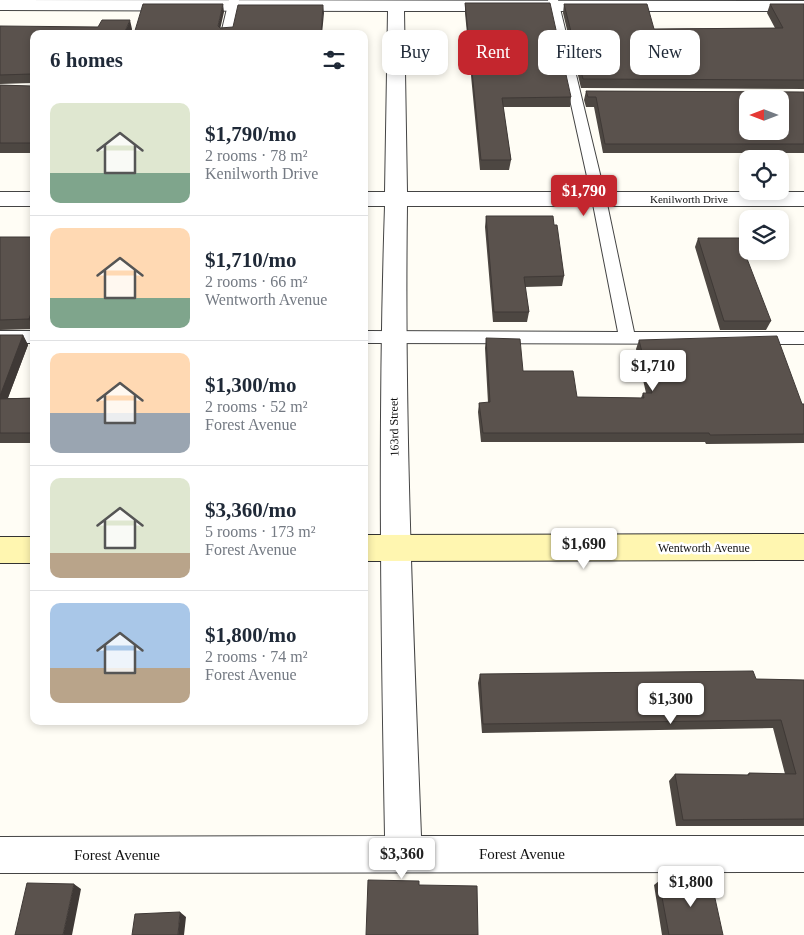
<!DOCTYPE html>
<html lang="en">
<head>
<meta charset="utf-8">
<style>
	:root { --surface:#fff; --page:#f6f6f7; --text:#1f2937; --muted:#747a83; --line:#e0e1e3; --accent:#c4262e }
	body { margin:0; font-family:"Times New Roman",serif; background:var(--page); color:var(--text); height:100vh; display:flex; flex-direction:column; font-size:19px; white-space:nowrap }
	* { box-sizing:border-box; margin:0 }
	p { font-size:16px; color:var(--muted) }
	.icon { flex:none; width:28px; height:28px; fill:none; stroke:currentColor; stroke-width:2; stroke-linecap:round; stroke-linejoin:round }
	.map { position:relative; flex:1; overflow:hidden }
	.drawer { position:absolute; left:30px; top:30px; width:338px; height:695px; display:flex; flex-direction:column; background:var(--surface); border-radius:10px; box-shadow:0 2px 8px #0003 }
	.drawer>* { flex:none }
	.guide { position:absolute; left:382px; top:30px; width:346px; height:45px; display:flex; gap:10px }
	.needle { width:32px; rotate:270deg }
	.tools { position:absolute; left:739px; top:90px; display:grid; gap:10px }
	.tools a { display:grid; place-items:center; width:50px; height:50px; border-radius:10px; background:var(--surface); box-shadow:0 2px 8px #0003; font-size:25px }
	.price { position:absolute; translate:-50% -42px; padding:0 11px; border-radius:5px; background:#fff; color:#222; font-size:16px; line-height:32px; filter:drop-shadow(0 1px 2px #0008) }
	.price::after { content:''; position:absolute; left:50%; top:30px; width:15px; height:11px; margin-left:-8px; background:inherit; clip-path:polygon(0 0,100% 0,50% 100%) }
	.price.active { background:var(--accent); color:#fff }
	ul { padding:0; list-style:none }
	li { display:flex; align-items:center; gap:15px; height:125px; padding:0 20px }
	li+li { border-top:1px solid var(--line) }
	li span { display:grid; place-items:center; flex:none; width:140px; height:100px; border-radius:10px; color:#555 }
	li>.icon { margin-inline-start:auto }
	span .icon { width:60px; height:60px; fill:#fffc; stroke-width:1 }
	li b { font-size:21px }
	h2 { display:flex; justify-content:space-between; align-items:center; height:60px; padding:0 20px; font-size:21px }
	.tag { padding:0 18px; border-radius:10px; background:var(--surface); box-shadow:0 2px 8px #0003; font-size:18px; line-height:45px }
	.tag.active { background:var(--accent); color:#fff }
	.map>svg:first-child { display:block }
</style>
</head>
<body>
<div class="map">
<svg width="804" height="935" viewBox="0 0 804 935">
	<rect width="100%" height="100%" fill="#fffdf5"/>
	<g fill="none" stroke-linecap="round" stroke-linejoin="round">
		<defs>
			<path id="lane" d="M229,0H239L233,34H221Z
				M548,0H558L606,199L634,332H804V344L364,343V331L618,332L592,199Z
				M0,331H34V343H0Z"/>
			<path id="street" d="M0,0L804,1V11H404L407,192H804V206H407C404,416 413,626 421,836H804V872L0,873V837L385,836C381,626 378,416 385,206H364V192H385L388,11L0,10Z
				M0,192H34V206H0Z"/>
			<path id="secondary" d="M804,534V560L364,561V535Z
				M0,537H34V563H0Z"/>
		</defs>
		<use href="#lane" stroke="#444" stroke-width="2"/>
		<use href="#street" stroke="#444" stroke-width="2"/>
		<use href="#secondary" stroke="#333" stroke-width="2"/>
		<use href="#lane" fill="#fff" fill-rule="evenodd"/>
		<use href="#street" fill="#fff" fill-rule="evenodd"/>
		<use href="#secondary" fill="#fff6b0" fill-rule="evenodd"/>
	</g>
	<path fill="#4d4742" d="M465,3L571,97L570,107H503L511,160L509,170H480L465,13Z
		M564,4L654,29L775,28L767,13L770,4H804V89L581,88L563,13Z
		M0,27L132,29L130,34H34V153H0V85L31,86L33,84L32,83L0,84Z
		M586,91L804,92V153H603L594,107H586L584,100Z
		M486,216L554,225L564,276L562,286L525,287L529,312L527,322H493L485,227Z
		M0,237H34V329L0,330Z
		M698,238L771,321L766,330H720L695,247Z
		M0,335H23L28,345L8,398H34V443H0Z
		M486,338L523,371L577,397L641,398L643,393H646L636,349L639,340L802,404H804V443L706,444L705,442H481L478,412L479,403H488L485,348Z
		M480,674L804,680V826H676L669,781L675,774L747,775L749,773L785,774L773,728L482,733L478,683Z
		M659,881L723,935H662L654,885Z"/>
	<path fill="#3f3936" d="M223,4L224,12L219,34L218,26Z
		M323,5L324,13L322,34H321Z
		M130,20L132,29L130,34H124Z
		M32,310L34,313V329L29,319Z
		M23,335L28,345L4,408L0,400V396Z
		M74,884L81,889L72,935H63Z
		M180,912L186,917L184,935H178Z"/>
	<path fill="#5a524d" stroke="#3f3936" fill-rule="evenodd" d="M465,3H550L571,97L502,98L511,160H481Z
		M143,4H223L218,26L220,28L233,27L238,5H323L321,34H134Z
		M564,4H647L654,29L783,28L770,4H804V80L583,79Z
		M102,20H130L124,34H34V143H0V85L31,86L33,84L31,74L0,75V26L98,27Z
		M586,91L804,92V144H605L596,97H588ZM748,99H780V131H748Z
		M486,216H553L554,225H557L564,276L524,277L529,312H494Z
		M0,237H34V310H32L29,319L0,320Z
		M698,238H739L771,321H724Z
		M0,335H23L0,396Z
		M777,336L802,404H804V434L710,435L709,433H483L479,403L490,402L486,338L520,339L523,371H573L577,397L644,398L643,393H652L639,340Z
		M34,398V433H0V399Z
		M753,671L756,679L804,680V819L683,820L675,774L749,775V773L796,774L781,720L483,724L480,674Z
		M368,880L419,881V885L477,886L478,935H366Z
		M711,880L723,935H669L659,881Z
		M27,883L74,884L63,935H15Z
		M180,912L178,935H132L135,914Z"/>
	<g text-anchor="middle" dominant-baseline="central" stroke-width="5" stroke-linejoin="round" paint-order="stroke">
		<g font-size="11" fill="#111" stroke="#fff">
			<text x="689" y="199">Kenilworth Drive</text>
		</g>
		<g font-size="12" fill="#111" stroke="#fff">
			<text transform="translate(394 427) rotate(-91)">163rd Street</text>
			<text x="704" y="548">Wentworth Avenue</text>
		</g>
		<g font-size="15" fill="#111" stroke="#fff">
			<text x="522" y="854">Forest Avenue</text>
			<text x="117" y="855">Forest Avenue</text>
		</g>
	</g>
</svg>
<div class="tools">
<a><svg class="needle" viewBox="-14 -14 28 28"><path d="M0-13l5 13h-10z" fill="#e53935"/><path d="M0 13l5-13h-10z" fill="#747a83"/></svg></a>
<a><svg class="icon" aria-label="locate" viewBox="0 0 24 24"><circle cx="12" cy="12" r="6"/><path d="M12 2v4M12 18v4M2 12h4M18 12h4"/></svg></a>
<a><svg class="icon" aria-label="layers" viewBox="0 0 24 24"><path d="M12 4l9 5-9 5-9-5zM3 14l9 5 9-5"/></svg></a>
</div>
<b class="price active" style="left:584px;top:217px">$1,790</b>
<b class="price" style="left:653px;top:392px">$1,710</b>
<b class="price" style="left:584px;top:570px">$1,690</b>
<b class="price" style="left:671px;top:725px">$1,300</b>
<b class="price" style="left:402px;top:880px">$3,360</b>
<b class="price" style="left:691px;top:908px">$1,800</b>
<div class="guide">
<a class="tag">Buy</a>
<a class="tag active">Rent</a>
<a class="tag">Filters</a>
<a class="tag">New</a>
</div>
<section class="drawer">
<h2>6 homes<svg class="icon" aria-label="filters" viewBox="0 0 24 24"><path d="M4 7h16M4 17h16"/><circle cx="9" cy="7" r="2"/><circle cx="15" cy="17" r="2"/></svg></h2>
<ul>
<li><span style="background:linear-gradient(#dfe7d0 70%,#7fa58c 0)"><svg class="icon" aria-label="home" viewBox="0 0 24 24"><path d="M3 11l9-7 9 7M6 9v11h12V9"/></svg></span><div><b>$1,790/mo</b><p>2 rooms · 78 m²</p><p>Kenilworth Drive</p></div></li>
<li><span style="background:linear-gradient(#ffd9b3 70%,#7fa58c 0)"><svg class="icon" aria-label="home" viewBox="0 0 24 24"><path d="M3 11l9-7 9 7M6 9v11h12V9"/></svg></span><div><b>$1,710/mo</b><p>2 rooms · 66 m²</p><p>Wentworth Avenue</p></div></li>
<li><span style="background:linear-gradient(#ffd9b3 60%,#9aa5b1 0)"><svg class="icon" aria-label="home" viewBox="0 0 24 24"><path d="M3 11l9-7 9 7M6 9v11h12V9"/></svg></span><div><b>$1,300/mo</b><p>2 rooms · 52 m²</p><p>Forest Avenue</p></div></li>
<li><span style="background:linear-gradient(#dfe7d0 75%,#b9a48a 0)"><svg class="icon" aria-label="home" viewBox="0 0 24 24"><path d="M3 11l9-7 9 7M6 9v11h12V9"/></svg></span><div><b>$3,360/mo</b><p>5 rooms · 173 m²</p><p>Forest Avenue</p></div></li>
<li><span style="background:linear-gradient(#a9c7e8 65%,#b9a48a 0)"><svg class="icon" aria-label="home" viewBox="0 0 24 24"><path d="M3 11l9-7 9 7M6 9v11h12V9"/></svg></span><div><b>$1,800/mo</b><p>2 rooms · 74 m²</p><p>Forest Avenue</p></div></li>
</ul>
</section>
</div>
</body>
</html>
